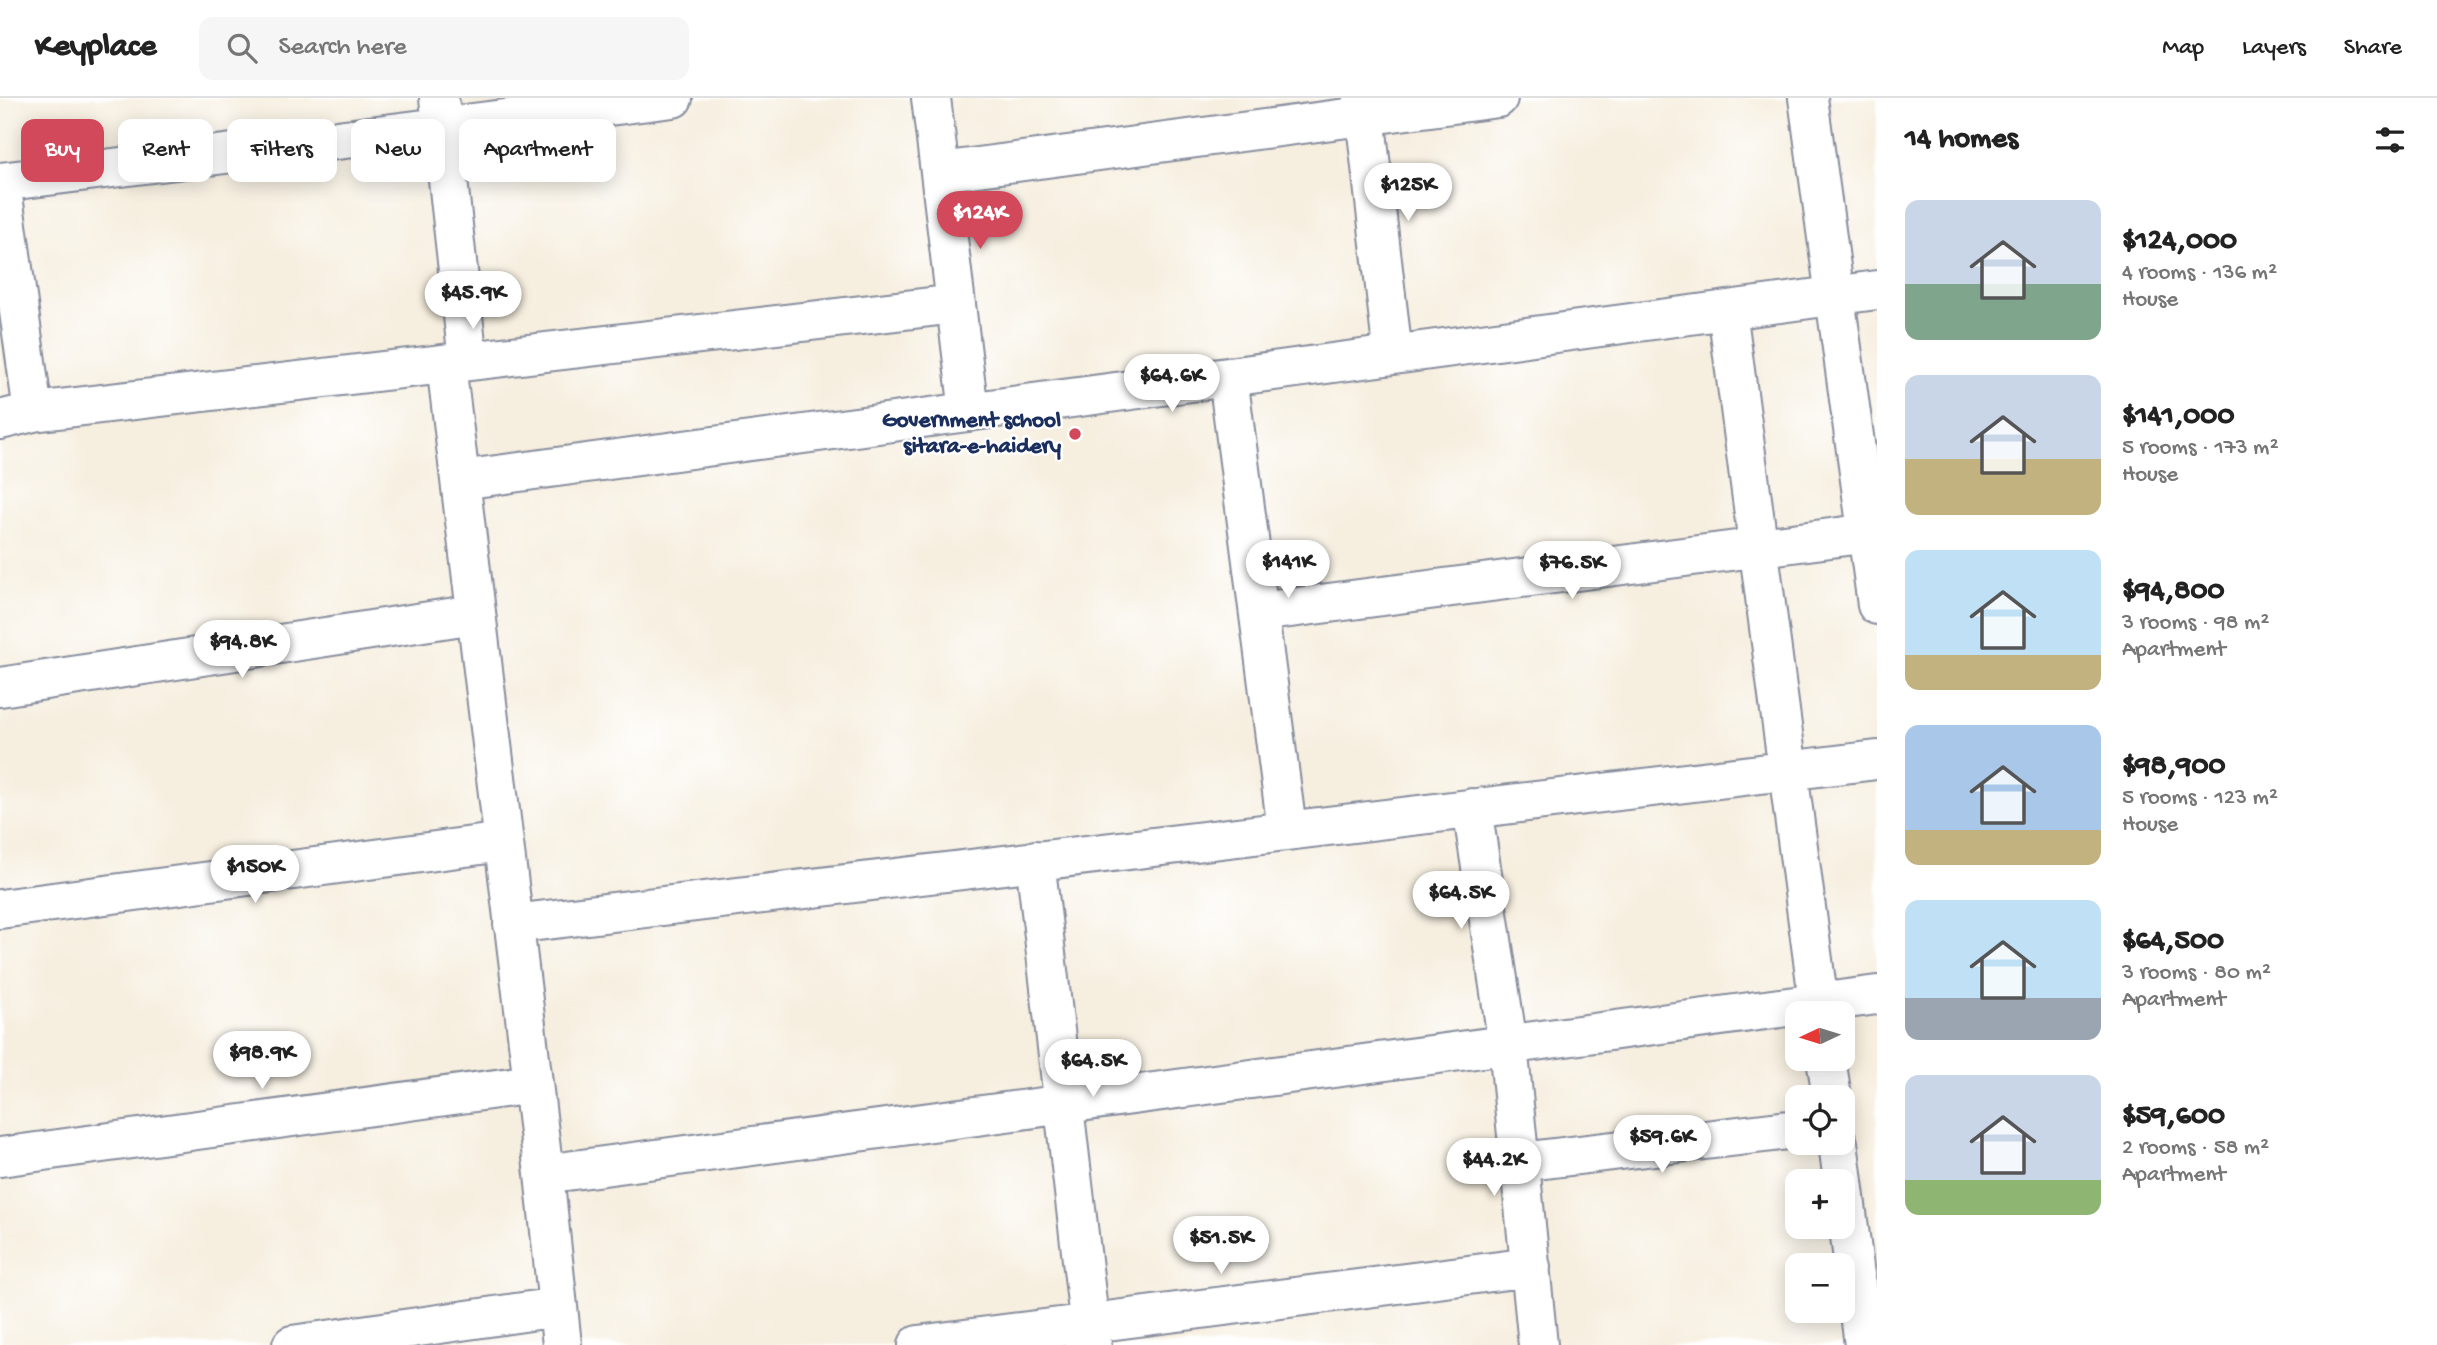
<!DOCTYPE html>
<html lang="en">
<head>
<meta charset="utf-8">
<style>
	:root { --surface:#fff; --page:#f6f6f6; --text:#222; --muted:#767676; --line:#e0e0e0; --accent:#d1495b }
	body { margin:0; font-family:"Gochi Hand",sans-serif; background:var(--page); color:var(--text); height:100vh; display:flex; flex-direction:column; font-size:26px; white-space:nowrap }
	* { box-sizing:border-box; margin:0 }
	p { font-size:23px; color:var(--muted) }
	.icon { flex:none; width:38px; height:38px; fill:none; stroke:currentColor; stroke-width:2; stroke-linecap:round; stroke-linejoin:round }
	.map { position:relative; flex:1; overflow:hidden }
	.drawer { display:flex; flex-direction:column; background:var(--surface); width:560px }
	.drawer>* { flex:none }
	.guide { position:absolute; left:21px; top:21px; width:665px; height:63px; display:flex; gap:14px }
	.needle { width:46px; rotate:266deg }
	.fabs { position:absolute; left:1785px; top:903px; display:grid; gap:14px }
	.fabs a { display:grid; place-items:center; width:70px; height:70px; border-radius:14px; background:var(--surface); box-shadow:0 4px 18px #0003; font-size:35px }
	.price { position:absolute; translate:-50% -60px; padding:0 16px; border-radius:24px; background:#fff; color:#222; font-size:23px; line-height:46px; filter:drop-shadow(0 2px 4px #0008) }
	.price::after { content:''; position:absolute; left:50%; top:42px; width:21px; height:16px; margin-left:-10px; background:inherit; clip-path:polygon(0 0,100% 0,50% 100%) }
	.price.current { background:var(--accent); color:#fff }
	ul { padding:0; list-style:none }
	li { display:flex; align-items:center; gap:21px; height:175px; padding:0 28px }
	li span { display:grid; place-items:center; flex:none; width:196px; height:140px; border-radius:14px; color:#555 }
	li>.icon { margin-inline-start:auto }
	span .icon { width:84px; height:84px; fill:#fffc; stroke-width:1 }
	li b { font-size:30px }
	h2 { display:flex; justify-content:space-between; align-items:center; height:84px; padding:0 28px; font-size:30px }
	.chip { padding:0 24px; border-radius:14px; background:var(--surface); box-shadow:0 4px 18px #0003; font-size:24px; line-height:63px }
	.chip.current { background:var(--accent); color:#fff }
	header { display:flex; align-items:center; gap:42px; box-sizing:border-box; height:98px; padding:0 35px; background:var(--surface); border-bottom:2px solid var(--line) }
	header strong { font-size:33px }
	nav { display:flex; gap:38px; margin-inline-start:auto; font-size:24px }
	.search { width:490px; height:63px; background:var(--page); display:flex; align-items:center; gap:18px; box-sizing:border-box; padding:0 24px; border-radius:14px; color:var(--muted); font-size:26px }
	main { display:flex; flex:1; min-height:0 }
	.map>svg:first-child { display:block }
</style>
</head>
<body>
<header>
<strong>Keyplace</strong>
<div class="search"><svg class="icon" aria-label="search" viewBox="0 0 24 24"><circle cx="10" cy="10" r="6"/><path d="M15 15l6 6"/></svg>Search here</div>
<nav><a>Map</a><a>Layers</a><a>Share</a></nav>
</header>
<main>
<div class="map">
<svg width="1877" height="1247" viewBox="0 0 1877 1247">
	<rect width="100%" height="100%" fill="#fff"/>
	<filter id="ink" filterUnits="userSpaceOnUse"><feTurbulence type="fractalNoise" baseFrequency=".0143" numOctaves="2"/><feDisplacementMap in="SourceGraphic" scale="14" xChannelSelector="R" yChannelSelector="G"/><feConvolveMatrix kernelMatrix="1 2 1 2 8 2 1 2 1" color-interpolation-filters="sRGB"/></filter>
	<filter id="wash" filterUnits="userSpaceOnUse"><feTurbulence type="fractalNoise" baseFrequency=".00686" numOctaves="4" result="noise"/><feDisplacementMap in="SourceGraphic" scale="28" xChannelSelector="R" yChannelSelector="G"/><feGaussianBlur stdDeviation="1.57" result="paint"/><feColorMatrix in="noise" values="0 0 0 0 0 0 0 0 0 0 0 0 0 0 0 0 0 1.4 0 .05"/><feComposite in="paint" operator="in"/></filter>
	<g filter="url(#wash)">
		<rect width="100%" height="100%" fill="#f6eede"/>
	</g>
	<g filter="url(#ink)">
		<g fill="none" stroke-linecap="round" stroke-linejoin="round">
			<defs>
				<path id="minor" d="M439,0L468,263
					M931,0L969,314
					M1363,0L1393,257
					M1808,0L1877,507
					M940,74L1498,0
					M0,84L673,0
					M1,84L33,314
					M1727,212L1820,915
					M446,266L544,1076L562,1247
					M1228,279L1287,732
					M0,322L33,314L956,206
					M460,382L1877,192
					M1259,514L1877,434
					M0,589L475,516
					M1472,710L1508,947L1538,1247
					M1035,762L1092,1247
					M0,811L503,744
					M513,826L1877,662
					M1826,961L1832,999
					M1838,1045L1864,1247
					M0,1059L533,986
					M1520,1064L1797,1031
					M544,1076L1877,897
					M292,1247L558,1209
					M918,1247L1531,1169"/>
			</defs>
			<use href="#minor" stroke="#888e9e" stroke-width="42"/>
			<use href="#minor" stroke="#fff" stroke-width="38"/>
		</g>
	</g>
	<circle fill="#d1495b" stroke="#fff" stroke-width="2.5" cx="1075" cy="336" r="7"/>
	<g text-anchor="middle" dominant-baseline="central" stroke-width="5" stroke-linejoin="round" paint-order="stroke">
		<g font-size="23" font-weight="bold" fill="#1b2f5e" stroke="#fff" text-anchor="end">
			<text x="1061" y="323">Government school<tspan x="1061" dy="26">sitara-e-haidery</tspan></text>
		</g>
	</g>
</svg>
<div class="fabs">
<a><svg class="needle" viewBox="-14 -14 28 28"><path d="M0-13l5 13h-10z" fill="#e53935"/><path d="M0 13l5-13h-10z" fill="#767676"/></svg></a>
<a><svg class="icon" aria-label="locate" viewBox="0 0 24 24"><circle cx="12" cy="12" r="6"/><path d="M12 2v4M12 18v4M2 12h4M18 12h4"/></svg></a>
<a>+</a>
<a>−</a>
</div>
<b class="price" style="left:1408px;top:125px">$125K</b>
<b class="price current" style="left:980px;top:153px">$124K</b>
<b class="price" style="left:473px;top:233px">$45.9K</b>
<b class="price" style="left:1172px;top:316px">$64.6K</b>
<b class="price" style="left:1288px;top:502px">$141K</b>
<b class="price" style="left:1572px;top:503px">$76.5K</b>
<b class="price" style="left:242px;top:582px">$94.8K</b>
<b class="price" style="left:255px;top:807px">$150K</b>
<b class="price" style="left:1461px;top:833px">$64.5K</b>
<b class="price" style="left:262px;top:993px">$98.9K</b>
<b class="price" style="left:1093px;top:1001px">$64.5K</b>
<b class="price" style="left:1662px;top:1077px">$59.6K</b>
<b class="price" style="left:1494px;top:1100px">$44.2K</b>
<b class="price" style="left:1221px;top:1178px">$51.5K</b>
<div class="guide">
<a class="chip current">Buy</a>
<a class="chip">Rent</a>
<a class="chip">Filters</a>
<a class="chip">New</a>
<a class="chip">Apartment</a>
</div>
</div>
<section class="drawer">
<h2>14 homes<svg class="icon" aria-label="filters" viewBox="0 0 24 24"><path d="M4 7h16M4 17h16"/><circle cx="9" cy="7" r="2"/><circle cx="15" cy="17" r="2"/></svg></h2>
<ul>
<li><span style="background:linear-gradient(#c9d6e8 60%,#7fa58c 0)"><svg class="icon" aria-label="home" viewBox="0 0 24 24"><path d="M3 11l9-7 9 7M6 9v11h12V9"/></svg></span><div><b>$124,000</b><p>4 rooms · 136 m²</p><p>House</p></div></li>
<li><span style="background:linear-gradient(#c9d6e8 60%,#c2b280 0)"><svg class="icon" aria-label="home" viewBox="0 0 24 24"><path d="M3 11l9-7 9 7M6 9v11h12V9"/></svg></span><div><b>$141,000</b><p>5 rooms · 173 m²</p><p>House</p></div></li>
<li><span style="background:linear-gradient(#bfe0f5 75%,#c2b280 0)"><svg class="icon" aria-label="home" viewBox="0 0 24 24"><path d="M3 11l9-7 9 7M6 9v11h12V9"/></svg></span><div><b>$94,800</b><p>3 rooms · 98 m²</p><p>Apartment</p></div></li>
<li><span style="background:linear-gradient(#a9c7e8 75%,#c2b280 0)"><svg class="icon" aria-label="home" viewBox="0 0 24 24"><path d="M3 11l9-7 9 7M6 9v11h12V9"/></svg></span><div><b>$98,900</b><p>5 rooms · 123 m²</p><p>House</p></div></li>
<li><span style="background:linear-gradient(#bfe0f5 70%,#9aa5b1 0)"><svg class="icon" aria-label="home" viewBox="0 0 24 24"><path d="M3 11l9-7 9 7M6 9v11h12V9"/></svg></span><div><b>$64,500</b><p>3 rooms · 80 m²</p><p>Apartment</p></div></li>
<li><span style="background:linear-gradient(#c9d6e8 75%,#8fb573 0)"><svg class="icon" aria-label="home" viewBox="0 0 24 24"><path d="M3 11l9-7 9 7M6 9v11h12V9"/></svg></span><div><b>$59,600</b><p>2 rooms · 58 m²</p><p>Apartment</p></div></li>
</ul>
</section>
</main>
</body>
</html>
